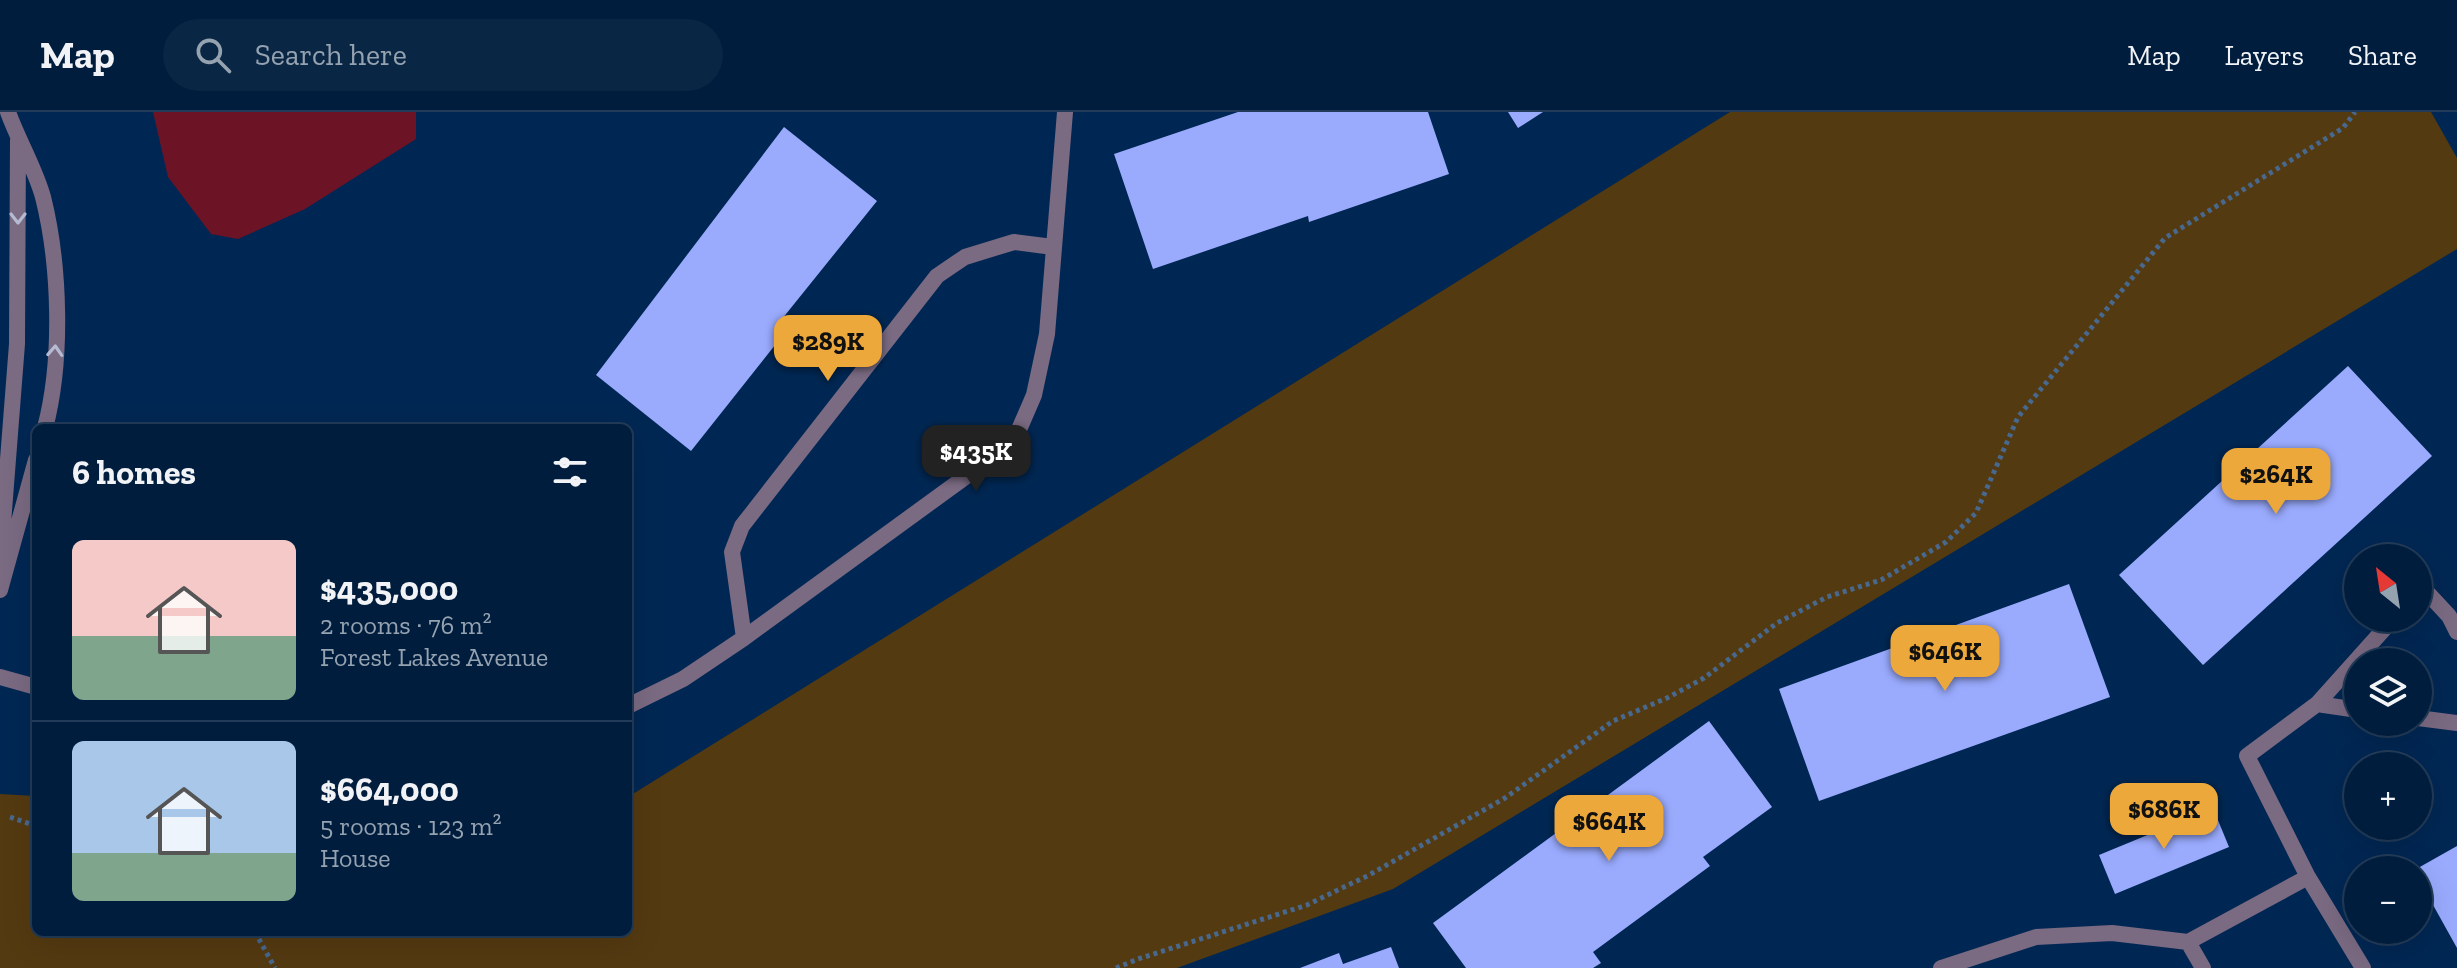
<!DOCTYPE html>
<html lang="en">
<head>
<meta charset="utf-8">
<style>
	:root { --surface:#001d3e; --page:#0a2645; --text:#f1f3f6; --muted:#95a2b0; --line:#223b58; --accent:#eda83b }
	body { margin:0; font-family:"Zilla Slab",serif; background:var(--page); color:var(--text); height:100vh; display:flex; flex-direction:column; font-size:30px; white-space:nowrap }
	* { box-sizing:border-box; margin:0 }
	p { font-size:26px; color:var(--muted) }
	.icon { flex:none; width:44px; height:44px; fill:none; stroke:currentColor; stroke-width:2; stroke-linecap:round; stroke-linejoin:round }
	.map { position:relative; flex:1; overflow:hidden }
	.details { position:absolute; left:32px; top:312px; width:600px; height:512px; display:flex; flex-direction:column; background:var(--surface); border-radius:12px; box-shadow:0 8px 32px #0002,0 0 0 2px var(--line) }
	.details>* { flex:none }
	.needle { width:52px; rotate:330deg }
	.buttons { position:absolute; left:2344px; top:432px; display:grid; gap:16px }
	.buttons a { display:grid; place-items:center; width:88px; height:88px; border-radius:50%; background:var(--surface); box-shadow:0 8px 32px #0002,0 0 0 2px var(--line); font-size:40px }
	.price { position:absolute; translate:-50% -68px; padding:0 18px; border-radius:16px; background:var(--accent); color:#111; font-size:26px; line-height:52px; filter:drop-shadow(0 2px 4px #0008) }
	.price::after { content:''; position:absolute; left:50%; top:48px; width:24px; height:18px; margin-left:-12px; background:inherit; clip-path:polygon(0 0,100% 0,50% 100%) }
	.price.selected { background:#222; color:#fff }
	ul { padding:0; list-style:none }
	li { display:flex; align-items:center; gap:24px; height:200px; padding:0 40px }
	li+li { border-top:2px solid var(--line) }
	li span { display:grid; place-items:center; flex:none; width:224px; height:160px; border-radius:12px; color:#555 }
	li>.icon { margin-inline-start:auto }
	span .icon { width:96px; height:96px; fill:#fffc; stroke-width:1 }
	li b { font-size:34px }
	h2 { display:flex; justify-content:space-between; align-items:center; height:96px; padding:0 40px; font-size:34px }
	header { display:flex; align-items:center; gap:48px; box-sizing:border-box; height:112px; padding:0 40px; background:var(--surface); border-bottom:2px solid var(--line) }
	header strong { font-size:38px }
	nav { display:flex; gap:44px; margin-inline-start:auto; font-size:28px }
	.search { width:560px; height:72px; background:var(--page); display:flex; align-items:center; gap:20px; box-sizing:border-box; padding:0 28px; border-radius:44px; color:var(--muted); font-size:30px }
	.map>svg:first-child { display:block }
</style>
</head>
<body>
<header>
<strong>Map</strong>
<div class="search"><svg class="icon" aria-label="search" viewBox="0 0 24 24"><circle cx="10" cy="10" r="6"/><path d="M15 15l6 6"/></svg>Search here</div>
<nav><a>Map</a><a>Layers</a><a>Share</a></nav>
</header>
<div class="map">
<svg width="2457" height="856" viewBox="0 0 2457 856">
	<rect width="100%" height="100%" fill="#002753"/>
	<path fill="#543a11" d="M1730,0H2431L2457,46V137L1393,777L1177,856H0V682L36,684V820H628V685Z"/>
	<path fill="#6c1326" d="M153,0H416V27L305,97L238,127L211,122L168,65Z"/>
	<path fill="#9aabfe" d="M1238,0H1428L1449,62L1309,110L1308,104L1153,157L1114,42Z
		M1508,0H1543L1518,16Z
		M784,15L877,89L782,207L791,213L691,339L596,263Z
		M2348,254L2432,344L2203,553L2119,463Z
		M2069,472L2110,585L1819,689L1779,577Z
		M1709,609L1772,695L1703,745L1710,754L1593,840L1601,851L1593,856H1466L1433,811Z
		M2213,696L2229,735L2115,782L2099,743Z
		M2457,734V836L2418,766V756Z
		M1391,835L1399,856H1300L1339,841L1343,852Z"/>
	<g fill="none" stroke-linecap="round" stroke-linejoin="round">
		<path stroke="#48688d" stroke-width="5" stroke-dasharray="4 4" stroke-linecap="butt" d="M10,705L36,714
			M255,820L275,856
			M1116,856L1138,847L1307,793L1369,763L1505,686L1613,609L1667,586L1704,566L1777,511L1827,485L1881,468L1946,430L1976,401L2018,305L2165,126L2343,16L2355,0"/>
		<path stroke="#7a6a82" stroke-width="16" d="M8,0C18,28 35,56 43,85C60,153 63,248 45,316
			M0,450L17,232L18,28
			M0,478L36,348
			M2418,479L2422,475L2449,504L2457,520
			M744,526L732,440L742,414L937,164L965,145L1014,130L1053,135
			M0,565L36,575
			M2317,592L2358,598
			M628,594L683,567L744,526L990,347L1018,320L1034,283L1047,222L1065,0
			M2418,606L2457,611
			M2188,830L2308,765
			M1941,856L2036,825L2112,821L2188,830L2203,856
			M2363,856L2308,765L2247,644L2317,592L2394,506"/>
	</g>
	<defs><path id="oneway-chevron" d="M-2-3.5L2.5 0L-2 3.5" fill="none" stroke-width="1.6" stroke-linecap="round" stroke-linejoin="round" transform="scale(2)"/></defs>
	<g stroke="#b5bbd3">
		<use href="#oneway-chevron" transform="translate(18 106) rotate(90)"/>
		<use href="#oneway-chevron" transform="translate(55 239) rotate(-87)"/>
	</g>
</svg>
<div class="buttons">
<a><svg class="needle" viewBox="-14 -14 28 28"><path d="M0-13l5 13h-10z" fill="#e53935"/><path d="M0 13l5-13h-10z" fill="#95a2b0"/></svg></a>
<a><svg class="icon" aria-label="layers" viewBox="0 0 24 24"><path d="M12 4l9 5-9 5-9-5zM3 14l9 5 9-5"/></svg></a>
<a>+</a>
<a>−</a>
</div>
<b class="price" style="left:828px;top:271px">$289K</b>
<b class="price selected" style="left:976px;top:381px">$435K</b>
<b class="price" style="left:2276px;top:404px">$264K</b>
<b class="price" style="left:1945px;top:581px">$646K</b>
<b class="price" style="left:2164px;top:739px">$686K</b>
<b class="price" style="left:1609px;top:751px">$664K</b>
<section class="details">
<h2>6 homes<svg class="icon" aria-label="filters" viewBox="0 0 24 24"><path d="M4 7h16M4 17h16"/><circle cx="9" cy="7" r="2"/><circle cx="15" cy="17" r="2"/></svg></h2>
<ul>
<li><span style="background:linear-gradient(#f6c9c9 60%,#7fa58c 0)"><svg class="icon" aria-label="home" viewBox="0 0 24 24"><path d="M3 11l9-7 9 7M6 9v11h12V9"/></svg></span><div><b>$435,000</b><p>2 rooms · 76 m²</p><p>Forest Lakes Avenue</p></div></li>
<li><span style="background:linear-gradient(#a9c7e8 70%,#7fa58c 0)"><svg class="icon" aria-label="home" viewBox="0 0 24 24"><path d="M3 11l9-7 9 7M6 9v11h12V9"/></svg></span><div><b>$664,000</b><p>5 rooms · 123 m²</p><p>House</p></div></li>
</ul>
</section>
</div>
</body>
</html>
